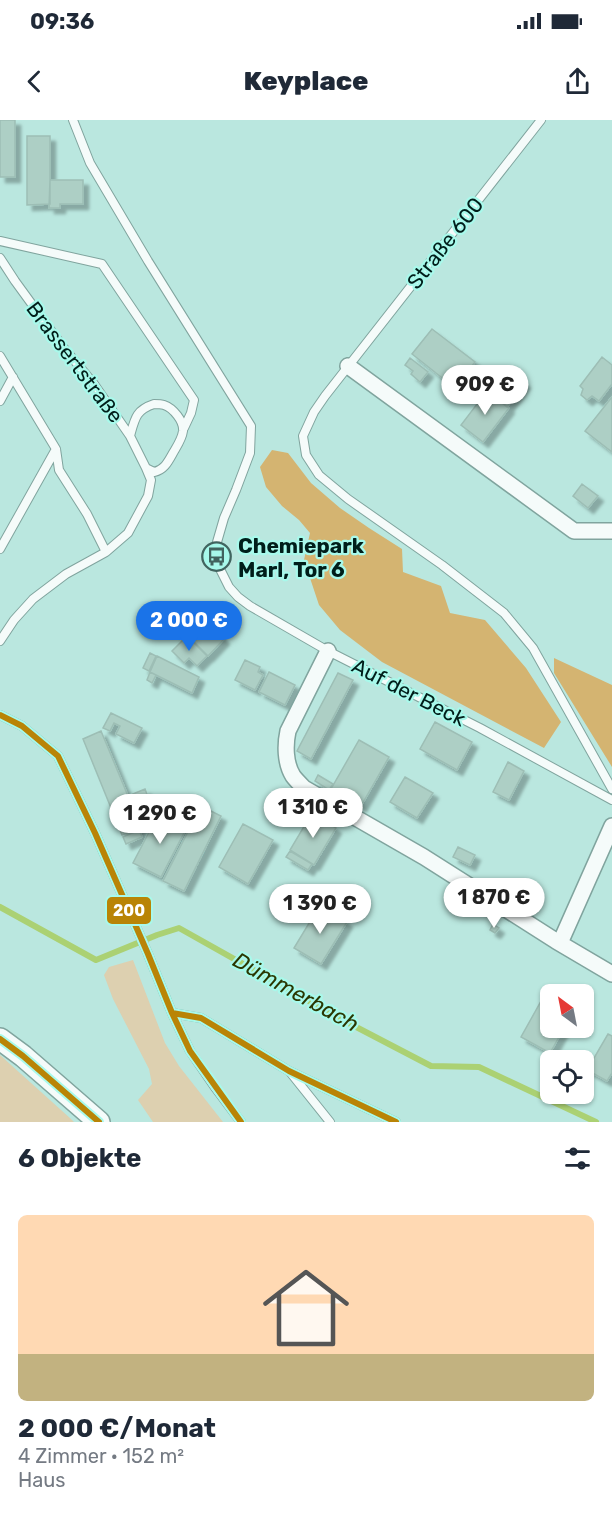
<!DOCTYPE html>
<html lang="de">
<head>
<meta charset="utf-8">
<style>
	:root { --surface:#fff; --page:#f2f2f3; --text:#1f2937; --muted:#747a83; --accent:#1a73e8 }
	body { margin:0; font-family:Rubik,sans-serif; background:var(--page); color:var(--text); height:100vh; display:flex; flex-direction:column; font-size:22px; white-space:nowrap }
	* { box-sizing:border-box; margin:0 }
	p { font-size:20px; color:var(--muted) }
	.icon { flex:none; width:33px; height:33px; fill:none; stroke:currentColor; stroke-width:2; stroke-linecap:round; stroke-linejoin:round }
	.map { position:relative; height:1002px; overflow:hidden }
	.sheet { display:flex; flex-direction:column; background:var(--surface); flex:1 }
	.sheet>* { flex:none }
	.needle { width:39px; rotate:328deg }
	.tools { position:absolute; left:540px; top:864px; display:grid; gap:12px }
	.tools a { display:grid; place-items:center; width:54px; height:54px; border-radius:9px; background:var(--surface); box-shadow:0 2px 4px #0004; font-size:30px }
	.price { position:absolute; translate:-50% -51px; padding:0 14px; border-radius:21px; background:#fff; color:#222; font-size:20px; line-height:39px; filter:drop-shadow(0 2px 3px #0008) }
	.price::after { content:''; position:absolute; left:50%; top:36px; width:18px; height:14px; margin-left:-9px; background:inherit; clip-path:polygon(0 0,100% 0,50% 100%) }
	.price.on { background:var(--accent); color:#fff }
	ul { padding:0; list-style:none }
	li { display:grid; align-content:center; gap:12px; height:318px; padding:0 18px }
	li span { display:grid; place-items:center; height:186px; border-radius:9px; color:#555 }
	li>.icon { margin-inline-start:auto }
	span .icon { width:108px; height:108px; fill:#fffc; stroke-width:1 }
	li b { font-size:26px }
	h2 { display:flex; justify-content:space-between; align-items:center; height:72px; padding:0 18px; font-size:26px }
	.status { display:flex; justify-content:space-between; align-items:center; height:42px; padding:0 30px; background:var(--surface); direction:ltr }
	.status svg { height:16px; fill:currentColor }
	header { display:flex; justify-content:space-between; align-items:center; height:78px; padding:0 18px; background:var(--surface); font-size:27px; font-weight:800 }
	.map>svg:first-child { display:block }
</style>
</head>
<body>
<div class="status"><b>09:36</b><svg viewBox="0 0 49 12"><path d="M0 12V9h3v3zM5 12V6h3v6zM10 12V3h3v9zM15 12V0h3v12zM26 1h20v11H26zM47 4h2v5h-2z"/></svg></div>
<header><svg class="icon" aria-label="back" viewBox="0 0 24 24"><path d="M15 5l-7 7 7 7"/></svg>Keyplace<svg class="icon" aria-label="share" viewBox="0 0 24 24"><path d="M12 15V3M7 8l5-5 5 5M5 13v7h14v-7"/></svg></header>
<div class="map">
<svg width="612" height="1002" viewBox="0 0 612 1002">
	<defs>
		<filter id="shadow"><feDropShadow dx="5.5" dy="5.5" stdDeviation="1.5" flood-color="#0004"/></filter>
	</defs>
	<rect width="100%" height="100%" fill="#bae7df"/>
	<path fill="#ddd0b0" d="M133,840L165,923L179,946L223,1002H153L138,980L152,964L149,949L113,879L104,855L109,847Z
		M0,935L71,999L74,1002H0Z"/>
	<path fill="#d4b471" d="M272,330L288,333L311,363L340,388L369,408L402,429L403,452L441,466L450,493L485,500L526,548L561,602L544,628L382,542L340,510L319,485L304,440L310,413L299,400L282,386L266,367L260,347Z
		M554,538L612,565V647L554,553Z"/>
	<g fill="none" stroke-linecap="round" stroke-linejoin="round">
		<path stroke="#abd173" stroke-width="6" d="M0,787L96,840L157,815L179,808L339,898L431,946L479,947L596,1002"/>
	</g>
	<path fill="#adcfc5" stroke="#9dbeb5" stroke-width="1.5" filter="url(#shadow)" d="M0,0H15V57H0Z
		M27,16H50V84L27,85Z
		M50,60H83V84H60V88H49Z
		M432,209L475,242L455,268L412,234Z
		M602,237L612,245V264L599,281L592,276L587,280L581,275L583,269L580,266Z
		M410,238L428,252L420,262L411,254L413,251L405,245Z
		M505,247L525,263L507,287L487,271Z
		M487,271L509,288L483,322L461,305Z
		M612,277V332L585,311Z
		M582,364L598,376L588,388L573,376Z
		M204,499L224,519L208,536L188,516Z
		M187,516L207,536L197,546L189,538L184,543L172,531Z
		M150,533L156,536L149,551L143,548Z
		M157,536L199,557L192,573L150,552Z
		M245,540L260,547L258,552L263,555L255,570L235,560Z
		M150,552L156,555L152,563L147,560Z
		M269,552L295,565L285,585L259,572Z
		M338,553L353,560L311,639L297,631Z
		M111,593L142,608L134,623L116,614L120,606L114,603L110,611L103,608Z
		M435,602L472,622L457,650L420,629Z
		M101,611L128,676L145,669L151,685L136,691L142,707L122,715L83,619Z
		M359,620L389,637L361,686L331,669Z
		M508,642L524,651L509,680L493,672Z
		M318,655L333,664L329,670L315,661Z
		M405,657L433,673L417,698L390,682Z
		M201,686L221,696L184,771L163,761Z
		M159,693L187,707L161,757L133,743Z
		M312,693L336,708L314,745L290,730Z
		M243,704L273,720L248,764L219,747Z
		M139,710L142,717L126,724L123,717Z
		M458,727L475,735L470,745L453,737Z
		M290,731L312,744L308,750L286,737Z
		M320,785L347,802L321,844L294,828Z
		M493,804L499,808L495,813L490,810Z
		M545,874L550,878V908H564L550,933L521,917Z
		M608,914L612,916V953L607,961L587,950Z"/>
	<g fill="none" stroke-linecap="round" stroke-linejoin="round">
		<defs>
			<path id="service" d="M73,0L90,43L148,141L251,306L250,333L236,370L224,398L215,429L220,449L229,467L238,477L250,486L328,531L480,608L612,680
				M541,0L325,276L314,292L303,316L306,335L319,355L348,379L442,445L504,493L533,528L612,669
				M0,121L102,144L194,280L191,293L184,308
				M0,138L15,161L63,227L94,264L130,316
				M0,236L56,329
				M0,281L13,257
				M154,284C158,284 161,284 164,285C173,288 184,301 183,311C182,319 177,326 173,333C168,342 164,350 154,352L146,348L130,316C135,298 136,290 154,284Z
				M0,429L56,329L59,350L87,394L106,432
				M0,521L14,500L33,479L66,454L106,432L128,413L148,376L151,360L146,348
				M0,595L22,606L58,636L95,713L148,834L172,893L190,931L214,966L241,1002
				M172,893L201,898L289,951L396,1002
				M290,952L330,1002"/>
			<path id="minor" d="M348,246L574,411H612
				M328,531L288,611C285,625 285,643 293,656C296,660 300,664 304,668L424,737L556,821L612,854
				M560,823L612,706"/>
			<path id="secondary" d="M0,919L23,936L99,1002"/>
		</defs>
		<use href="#service" stroke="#80a49e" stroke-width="10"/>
		<use href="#minor" stroke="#80a49e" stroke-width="18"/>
		<use href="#secondary" stroke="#80a49e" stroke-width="24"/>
		<use href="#service" stroke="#f5fbfa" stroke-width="8"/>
		<use href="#minor" stroke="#f5fbfa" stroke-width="15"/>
		<use href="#secondary" stroke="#f5fbfa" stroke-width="21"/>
		<defs>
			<path id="bus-1" d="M0,595L22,606L58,636L95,713L148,834L172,893L190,931L241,1002
				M172,893L201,898L289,951L396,1002
				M0,919L23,936L99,1002"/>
		</defs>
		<use href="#bus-1" stroke="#a8f9eb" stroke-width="10"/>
		<use href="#bus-1" stroke="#b98406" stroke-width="6"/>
	</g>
	<defs>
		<symbol id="bus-ring" viewBox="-11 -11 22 22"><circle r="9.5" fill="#a8f9eb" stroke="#41645f" stroke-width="1.5"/><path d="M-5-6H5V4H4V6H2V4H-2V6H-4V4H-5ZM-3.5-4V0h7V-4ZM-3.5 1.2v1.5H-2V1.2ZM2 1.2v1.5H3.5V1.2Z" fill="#41645f"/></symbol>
	</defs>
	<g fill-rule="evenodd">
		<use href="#bus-ring" x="200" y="420" width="33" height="33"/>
	</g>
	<g text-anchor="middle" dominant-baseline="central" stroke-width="4.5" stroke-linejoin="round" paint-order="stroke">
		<g font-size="21" fill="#001e1a" stroke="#a8f9eb">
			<text transform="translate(445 123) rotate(-52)">Straße 600</text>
			<text transform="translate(75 242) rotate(53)">Brassertstraße</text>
			<text transform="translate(409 572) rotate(27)">Auf der Beck</text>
		</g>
		<g font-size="21" font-weight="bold" fill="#001e1a" stroke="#a8f9eb" text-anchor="start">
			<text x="238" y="425">Chemiepark<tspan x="238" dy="24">Marl, Tor 6</tspan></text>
		</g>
		<g font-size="22" font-style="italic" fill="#2a3701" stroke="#a8f9eb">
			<text transform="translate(296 872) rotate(29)">Dümmerbach</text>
		</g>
	</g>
	<rect stroke="#a8f9eb" stroke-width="2" x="106" y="776" width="46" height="29" rx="6" fill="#b98406"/>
	<g font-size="16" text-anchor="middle" font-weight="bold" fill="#fff">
		<text x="129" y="796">200</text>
	</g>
</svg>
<div class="tools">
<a><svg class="needle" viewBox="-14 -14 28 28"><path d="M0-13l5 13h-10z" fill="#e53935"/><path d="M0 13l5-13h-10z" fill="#747a83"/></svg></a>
<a><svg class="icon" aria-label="locate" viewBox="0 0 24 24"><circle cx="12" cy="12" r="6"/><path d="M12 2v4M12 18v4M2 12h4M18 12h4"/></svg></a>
</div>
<b class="price" style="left:485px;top:296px">909 €</b>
<b class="price on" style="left:189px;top:532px">2 000 €</b>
<b class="price" style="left:313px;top:719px">1 310 €</b>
<b class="price" style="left:160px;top:725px">1 290 €</b>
<b class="price" style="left:494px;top:809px">1 870 €</b>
<b class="price" style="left:320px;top:815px">1 390 €</b>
</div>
<section class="sheet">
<h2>6 Objekte<svg class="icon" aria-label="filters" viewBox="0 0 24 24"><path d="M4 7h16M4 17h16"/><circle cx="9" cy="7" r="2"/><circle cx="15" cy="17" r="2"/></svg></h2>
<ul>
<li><span style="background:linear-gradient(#ffd9b3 75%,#c2b280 0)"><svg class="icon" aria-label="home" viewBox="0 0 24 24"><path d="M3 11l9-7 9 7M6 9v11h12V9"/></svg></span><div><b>2 000 €/Monat</b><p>4 Zimmer · 152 m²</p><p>Haus</p></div></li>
</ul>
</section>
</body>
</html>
